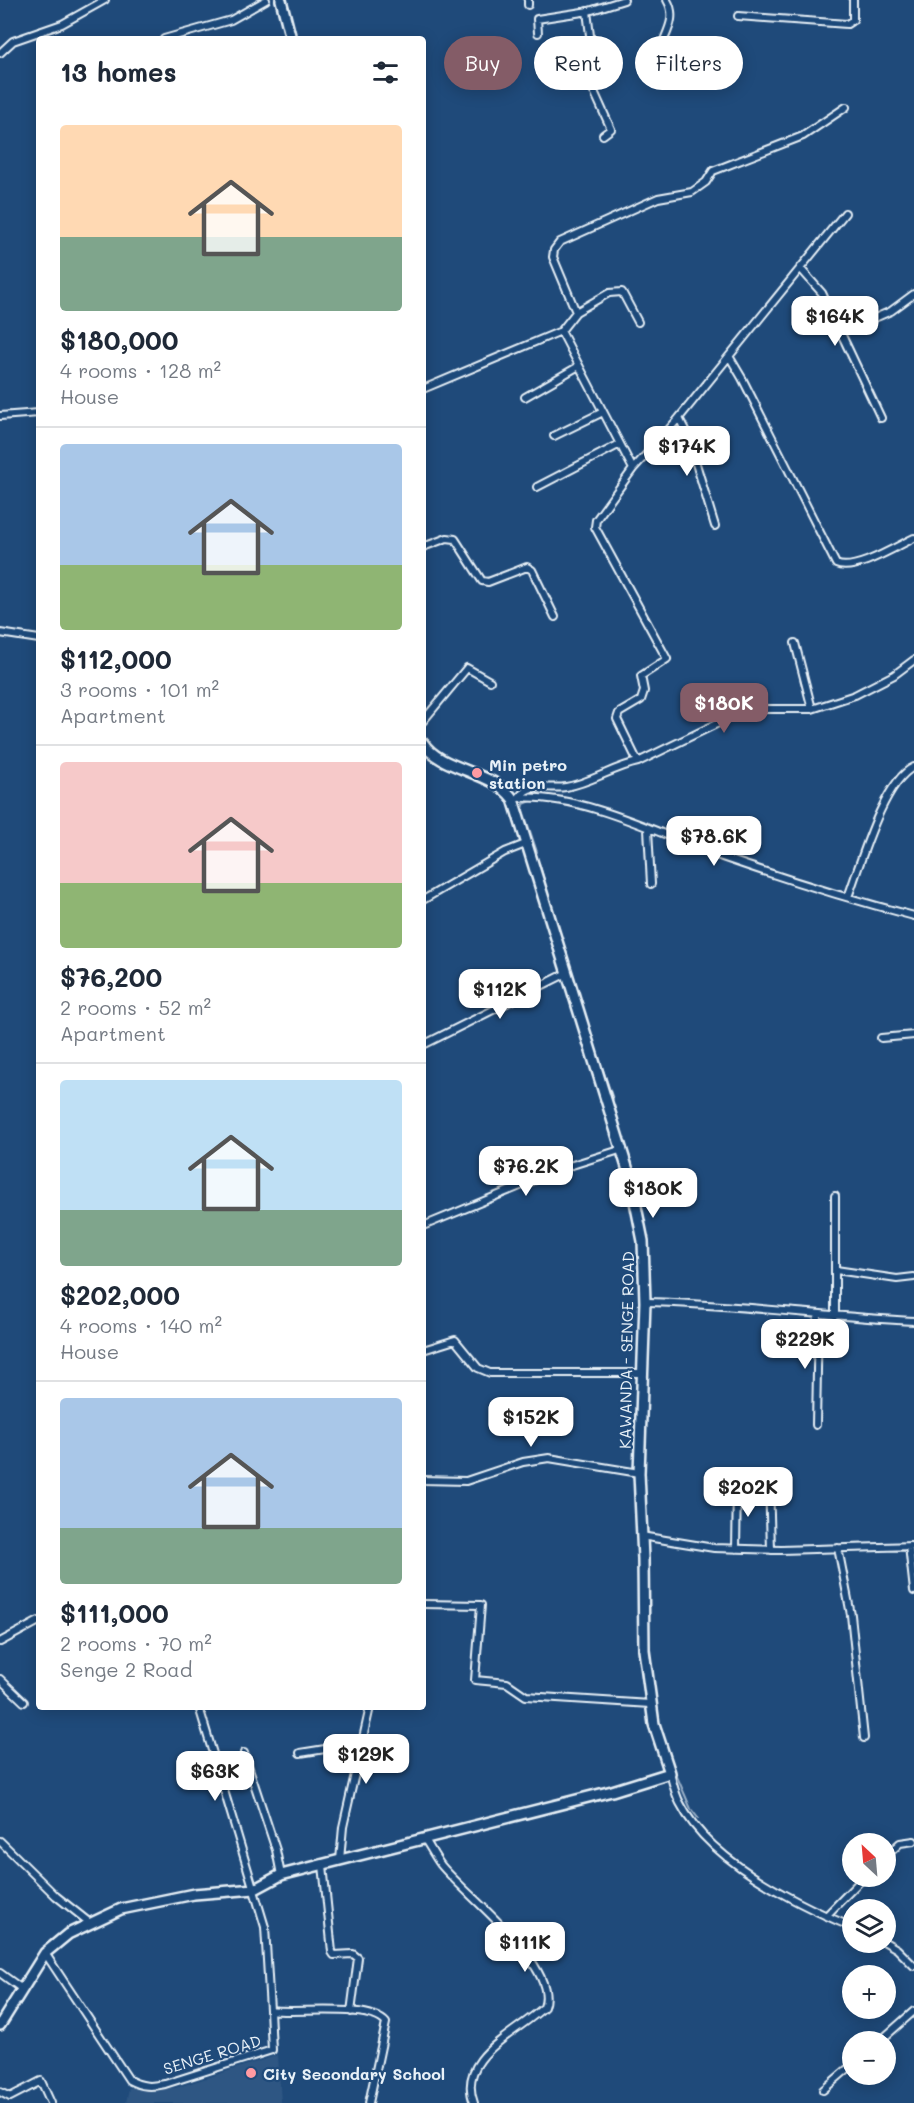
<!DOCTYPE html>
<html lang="en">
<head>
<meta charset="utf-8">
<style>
	:root { --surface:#fff; --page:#f2f2f3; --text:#1f2937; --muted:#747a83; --line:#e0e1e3; --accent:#845c67 }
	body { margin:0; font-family:Mali,sans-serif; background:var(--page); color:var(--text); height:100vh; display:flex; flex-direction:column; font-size:22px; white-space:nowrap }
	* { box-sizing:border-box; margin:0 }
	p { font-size:20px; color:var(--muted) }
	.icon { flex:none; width:33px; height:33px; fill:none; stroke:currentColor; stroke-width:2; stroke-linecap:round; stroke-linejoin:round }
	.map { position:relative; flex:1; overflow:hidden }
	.drawer { position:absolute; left:36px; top:36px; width:390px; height:1674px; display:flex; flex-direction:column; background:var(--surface); border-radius:6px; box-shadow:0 3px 15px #0003 }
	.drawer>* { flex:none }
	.top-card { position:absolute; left:444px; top:36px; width:380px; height:54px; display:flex; gap:12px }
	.needle { width:39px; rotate:334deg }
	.controls { position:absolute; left:842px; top:1833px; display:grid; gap:12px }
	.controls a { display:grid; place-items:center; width:54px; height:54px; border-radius:50%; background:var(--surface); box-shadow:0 3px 15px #0003; font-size:30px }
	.price { position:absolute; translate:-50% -51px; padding:0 14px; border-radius:12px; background:#fff; color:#222; font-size:20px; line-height:39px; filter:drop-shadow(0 2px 3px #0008) }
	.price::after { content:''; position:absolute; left:50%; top:36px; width:18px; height:14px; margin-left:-9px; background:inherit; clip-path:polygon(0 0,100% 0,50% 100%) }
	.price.current { background:var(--accent); color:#fff }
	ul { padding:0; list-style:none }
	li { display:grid; align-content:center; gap:12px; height:318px; padding:0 24px }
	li+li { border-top:2px solid var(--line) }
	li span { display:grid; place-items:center; height:186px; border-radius:6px; color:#555 }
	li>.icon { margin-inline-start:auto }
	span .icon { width:108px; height:108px; fill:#fffc; stroke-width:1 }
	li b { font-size:26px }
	h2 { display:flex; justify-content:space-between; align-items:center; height:72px; padding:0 24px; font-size:26px }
	.chip { padding:0 21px; border-radius:27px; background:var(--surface); box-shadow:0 3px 15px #0003; font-size:21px; line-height:54px }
	.chip.current { background:var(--accent); color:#fff }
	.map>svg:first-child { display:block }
</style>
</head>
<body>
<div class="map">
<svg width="914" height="2103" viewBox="0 0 914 2103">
	<rect width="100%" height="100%" fill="#1f4a7a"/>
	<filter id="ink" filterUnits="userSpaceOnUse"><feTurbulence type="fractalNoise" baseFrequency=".0167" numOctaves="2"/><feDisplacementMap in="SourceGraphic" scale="12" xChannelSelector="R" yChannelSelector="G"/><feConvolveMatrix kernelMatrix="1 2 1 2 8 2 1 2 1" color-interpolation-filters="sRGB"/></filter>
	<g filter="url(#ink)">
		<path fill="#2e5683" d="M278,2055L281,2103H126L129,2088H175Z"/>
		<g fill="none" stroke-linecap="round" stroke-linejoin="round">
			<path stroke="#9ab0c7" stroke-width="2" d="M275,0L286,39
				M287,0V1
				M288,6L291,21
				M531,801L524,804L523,810L537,852
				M539,863L569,965
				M587,1023L613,1099
				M613,1105L620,1129
				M626,1149L632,1163
				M632,1167L634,1174
				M638,1192L647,1237
				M648,1251V1269
				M648,1359L649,1320
				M647,1394L648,1361
				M646,1426V1400
				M645,1441V1432
				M648,1638L651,1671
				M657,1711L660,1729
				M672,1765L691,1809L698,1818"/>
			<defs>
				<path id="street" d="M528,0V5
					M587,11L593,60V66L590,70L593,89L611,129L603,135
					M738,16L847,24L853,20V0
					M538,33L537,19L589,11L624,0
					M164,39L231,20L266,0
					M0,53L13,41L62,24L105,0
					M660,74C660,70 658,64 658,60C660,38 680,22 667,0
					M800,268L822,293L881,418
					M576,312L553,257L554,250L560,242L658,198L692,192L706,182L713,171L803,136L846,107
					M561,331L633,469
					M842,332L891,311L914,294
					M729,356L742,378L836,564C854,573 897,546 914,538
					M423,389L561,331L576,312L609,293L622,292L638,322
					M525,397L579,366
					M0,416L39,413
					M679,418L687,434L715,526
					M554,436L603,412
					M537,487L620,444
					M423,547L447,538L455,539L482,581L488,582L527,567L532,570L555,617
					M0,633L39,639
					M795,643L812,709
					M423,721L467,668L490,681
					M638,762L617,719L619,713L641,700L644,691L641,676L667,659L595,527L596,520L633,469L679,418L845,213
					M519,797C533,781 547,790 566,787C591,783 613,767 638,762L739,713L759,709H812L855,695L894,675L914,660
					M517,798C581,793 662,835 722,857C785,879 849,899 914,916
					M648,829L651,884
					M848,897C860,865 883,781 914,767
					M423,900L505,852L528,843
					M881,1038L914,1035
					M423,1045L567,973
					M835,1196V1316
					M423,1226L569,1166L623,1149
					M836,1270L897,1279L914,1277
					M645,1302C735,1304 824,1316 914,1321
					M423,1350L455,1340L478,1368L490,1373H643
					M816,1425L818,1315
					M423,1480L466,1481L523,1462L549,1458L639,1473
					M769,1480L771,1550
					M641,1536L714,1548L781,1550L914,1546
					M909,1546L914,1591
					M838,1548L851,1615L864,1738
					M736,1549L737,1486
					M423,1604L481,1605L475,1680L507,1683L526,1696L650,1704
					M0,1642L39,1621
					M0,1679L24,1702
					M199,1707L265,1927L270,2010C297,2014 369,2003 386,2023L369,2103
					M244,1753L276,1850L281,1875
					M300,1753L363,1743
					M670,1773C673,1783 675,1794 680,1803C709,1861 795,1903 852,1927
					M424,1838C430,1847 435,1857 441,1865C465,1895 560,1966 544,2007C516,2034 456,2057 474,2103
					M0,1841L56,1896L90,1923
					M885,1857L900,1843L914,1841
					M340,1860L343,1827L370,1707
					M323,1865L332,1952L334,1955L353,1954L358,1958L351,2012
					M826,1916L865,1876
					M885,1942L897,1949L914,1966
					M45,1953L129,2080C142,2087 151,2087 165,2084L272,2050L270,2010
					M0,1973L22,1989
					M879,2042L914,2011
					M823,2090L852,2065
					M0,2092L10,2097L41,2081L51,2103"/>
				<path id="secondary" d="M281,0L291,39
					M0,2025L45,1953L68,1934L121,1909L194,1894L255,1889L281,1875L612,1791L670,1773L654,1724L644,1650L643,1559L639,1473L645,1302L643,1241L630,1177L513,799C492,770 441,771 423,743"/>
			</defs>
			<use href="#street" stroke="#e8f1f8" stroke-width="10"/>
			<use href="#secondary" stroke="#e8f1f8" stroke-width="14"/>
			<use href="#street" stroke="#1f4a7a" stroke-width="6"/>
			<use href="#secondary" stroke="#1f4a7a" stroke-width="9"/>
		</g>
	</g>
	<g fill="#ff9aa2" stroke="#1f4a7a" stroke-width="2">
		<circle cx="477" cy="773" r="6"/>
		<circle cx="251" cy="2073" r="6"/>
	</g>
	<g text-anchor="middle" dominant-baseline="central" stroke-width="4.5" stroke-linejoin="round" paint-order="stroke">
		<g font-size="16" font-weight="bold" fill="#e8f1f8" stroke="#1f4a7a" text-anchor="start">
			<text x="489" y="764">Min petro<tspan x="489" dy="18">station</tspan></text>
			<text x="263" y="2073">City Secondary School</text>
		</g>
		<g font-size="16" fill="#e8f1f8" stroke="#1f4a7a">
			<text transform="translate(626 1350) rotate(-89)">KAWANDA - SENGE ROAD</text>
			<text transform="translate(212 2054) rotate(-17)">SENGE ROAD</text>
		</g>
	</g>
</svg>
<div class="controls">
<a><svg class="needle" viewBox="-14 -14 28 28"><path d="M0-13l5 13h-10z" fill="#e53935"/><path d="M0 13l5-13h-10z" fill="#747a83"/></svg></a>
<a><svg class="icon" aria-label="layers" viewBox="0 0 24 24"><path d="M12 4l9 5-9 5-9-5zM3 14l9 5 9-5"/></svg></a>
<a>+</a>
<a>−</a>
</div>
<b class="price" style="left:835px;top:347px">$164K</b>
<b class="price" style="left:687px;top:477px">$174K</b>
<b class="price current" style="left:724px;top:734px">$180K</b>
<b class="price" style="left:714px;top:867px">$78.6K</b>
<b class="price" style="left:500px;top:1020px">$112K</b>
<b class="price" style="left:526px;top:1197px">$76.2K</b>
<b class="price" style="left:653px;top:1219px">$180K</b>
<b class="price" style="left:805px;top:1370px">$229K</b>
<b class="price" style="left:531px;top:1448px">$152K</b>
<b class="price" style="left:748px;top:1518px">$202K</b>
<b class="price" style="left:366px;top:1785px">$129K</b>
<b class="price" style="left:215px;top:1802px">$63K</b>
<b class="price" style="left:525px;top:1973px">$111K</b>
<div class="top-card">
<a class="chip current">Buy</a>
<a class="chip">Rent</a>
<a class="chip">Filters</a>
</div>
<section class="drawer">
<h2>13 homes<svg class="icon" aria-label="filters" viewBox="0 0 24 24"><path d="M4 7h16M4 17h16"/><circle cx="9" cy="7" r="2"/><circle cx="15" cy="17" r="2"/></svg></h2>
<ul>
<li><span style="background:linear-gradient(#ffd9b3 60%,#7fa58c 0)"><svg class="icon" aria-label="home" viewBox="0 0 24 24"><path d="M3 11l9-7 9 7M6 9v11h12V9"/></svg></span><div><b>$180,000</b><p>4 rooms · 128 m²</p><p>House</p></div></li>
<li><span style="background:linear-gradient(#a9c7e8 65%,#8fb573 0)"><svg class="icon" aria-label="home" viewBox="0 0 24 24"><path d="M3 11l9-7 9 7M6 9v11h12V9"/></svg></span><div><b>$112,000</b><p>3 rooms · 101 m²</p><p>Apartment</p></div></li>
<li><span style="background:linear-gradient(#f6c9c9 65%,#8fb573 0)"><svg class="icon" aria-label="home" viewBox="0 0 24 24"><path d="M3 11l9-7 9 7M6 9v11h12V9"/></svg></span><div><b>$76,200</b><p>2 rooms · 52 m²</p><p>Apartment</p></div></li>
<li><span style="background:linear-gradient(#bfe0f5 70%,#7fa58c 0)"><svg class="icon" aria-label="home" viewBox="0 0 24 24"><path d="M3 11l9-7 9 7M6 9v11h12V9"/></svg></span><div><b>$202,000</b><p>4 rooms · 140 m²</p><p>House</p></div></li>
<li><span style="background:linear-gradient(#a9c7e8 70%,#7fa58c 0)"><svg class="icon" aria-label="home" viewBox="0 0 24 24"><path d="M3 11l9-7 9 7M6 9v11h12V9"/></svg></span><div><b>$111,000</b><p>2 rooms · 70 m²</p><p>Senge 2 Road</p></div></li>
</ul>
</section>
</div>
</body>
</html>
